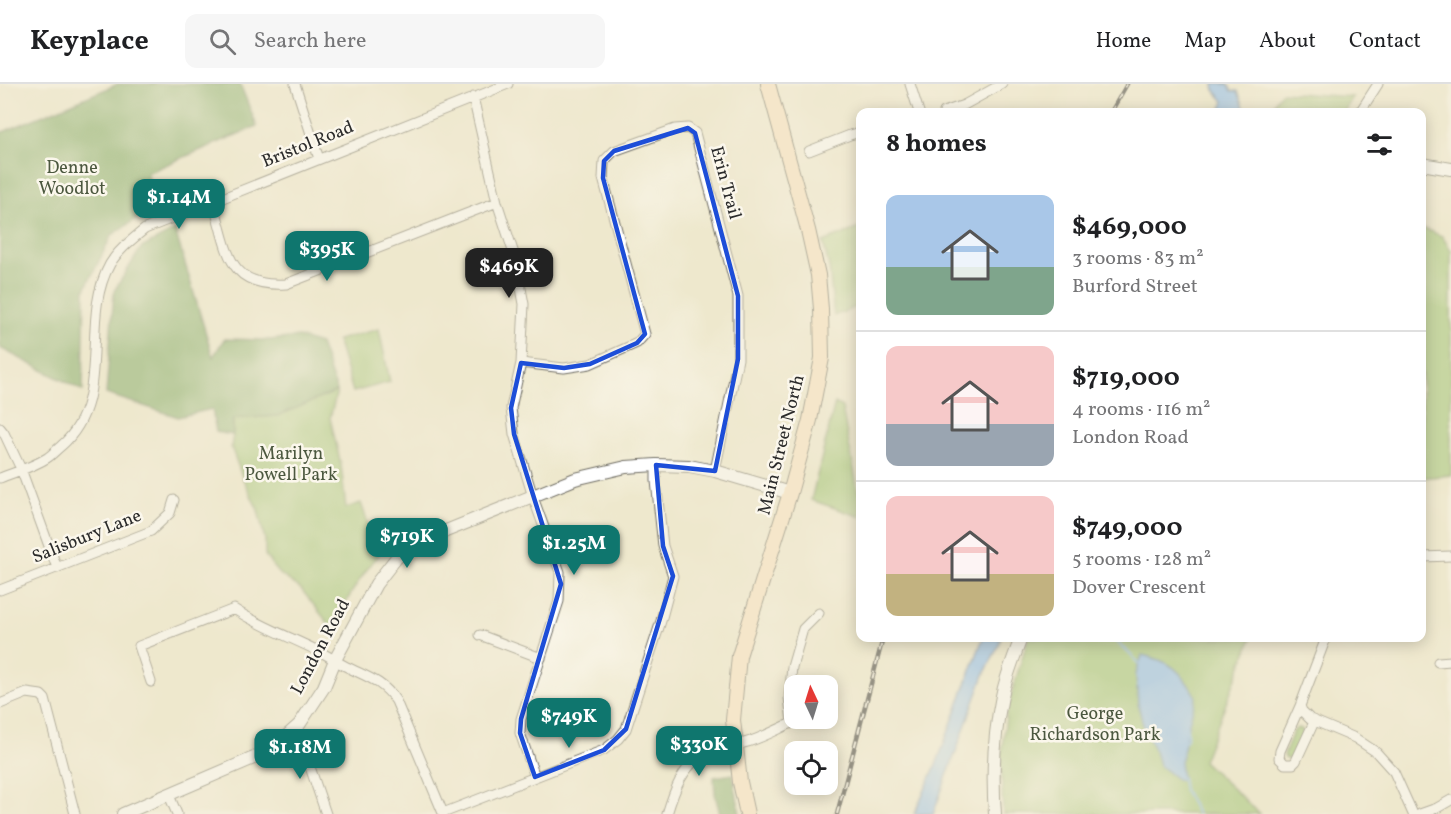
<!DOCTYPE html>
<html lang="en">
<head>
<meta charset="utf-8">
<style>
	:root { --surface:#fff; --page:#f6f6f6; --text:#202124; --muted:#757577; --line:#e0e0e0; --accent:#0f766e }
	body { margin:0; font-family:Vollkorn,serif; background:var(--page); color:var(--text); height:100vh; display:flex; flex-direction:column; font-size:22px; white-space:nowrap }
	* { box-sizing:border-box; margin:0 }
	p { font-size:20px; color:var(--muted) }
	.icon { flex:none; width:33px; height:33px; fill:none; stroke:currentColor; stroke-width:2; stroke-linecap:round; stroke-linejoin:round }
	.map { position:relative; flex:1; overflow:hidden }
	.details { position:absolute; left:856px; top:24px; width:570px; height:534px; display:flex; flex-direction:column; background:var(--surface); border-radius:12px; box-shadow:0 3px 15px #0003 }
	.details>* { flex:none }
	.needle { width:39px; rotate:356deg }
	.buttons { position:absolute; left:784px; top:591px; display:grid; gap:12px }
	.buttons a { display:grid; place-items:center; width:54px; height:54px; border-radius:12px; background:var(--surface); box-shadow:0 3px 15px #0003; font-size:30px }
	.price { position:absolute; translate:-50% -51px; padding:0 14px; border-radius:12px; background:var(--accent); color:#fff; font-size:20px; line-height:39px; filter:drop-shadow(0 2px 3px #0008) }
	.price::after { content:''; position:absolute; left:50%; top:36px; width:18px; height:14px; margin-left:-9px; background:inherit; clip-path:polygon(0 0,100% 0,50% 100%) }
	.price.selected { background:#222; color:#fff }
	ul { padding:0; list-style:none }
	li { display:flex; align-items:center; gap:18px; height:150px; padding:0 30px }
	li+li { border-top:2px solid var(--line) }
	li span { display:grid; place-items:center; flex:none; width:168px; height:120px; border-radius:12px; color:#555 }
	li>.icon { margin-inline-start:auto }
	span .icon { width:72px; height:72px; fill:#fffc; stroke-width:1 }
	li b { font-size:26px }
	h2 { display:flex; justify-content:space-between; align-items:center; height:72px; padding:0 30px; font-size:26px }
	header { display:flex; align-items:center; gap:36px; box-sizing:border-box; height:84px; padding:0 30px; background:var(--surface); border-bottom:2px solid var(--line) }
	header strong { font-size:28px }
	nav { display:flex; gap:33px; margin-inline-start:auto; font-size:21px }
	.search { width:420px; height:54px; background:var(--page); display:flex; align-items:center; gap:15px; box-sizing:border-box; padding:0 21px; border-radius:12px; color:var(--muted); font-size:22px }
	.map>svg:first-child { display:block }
</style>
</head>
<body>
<header>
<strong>Keyplace</strong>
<div class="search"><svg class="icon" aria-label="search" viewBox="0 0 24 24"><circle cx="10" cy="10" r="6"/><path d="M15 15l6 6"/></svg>Search here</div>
<nav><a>Home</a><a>Map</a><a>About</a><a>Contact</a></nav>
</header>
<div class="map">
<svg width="1451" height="730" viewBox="0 0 1451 730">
	<rect width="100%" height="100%" fill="#fbf7ec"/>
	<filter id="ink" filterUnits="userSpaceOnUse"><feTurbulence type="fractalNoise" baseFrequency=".0167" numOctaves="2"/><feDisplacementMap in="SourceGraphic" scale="12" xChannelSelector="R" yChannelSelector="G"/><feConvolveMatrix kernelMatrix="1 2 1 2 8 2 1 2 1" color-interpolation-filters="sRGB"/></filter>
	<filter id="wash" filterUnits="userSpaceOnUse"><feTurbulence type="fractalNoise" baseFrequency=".008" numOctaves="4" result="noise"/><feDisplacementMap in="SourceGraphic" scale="24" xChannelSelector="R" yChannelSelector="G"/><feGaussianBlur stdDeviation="1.35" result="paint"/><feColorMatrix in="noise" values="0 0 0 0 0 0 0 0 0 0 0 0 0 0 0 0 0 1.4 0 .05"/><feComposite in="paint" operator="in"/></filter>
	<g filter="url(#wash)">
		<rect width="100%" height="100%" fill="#eee8cd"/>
		<path fill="#98c16d" stroke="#62764c" stroke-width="1.5" d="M1281,8L1353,13L1344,28H1269Z
			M861,143V221L834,232L829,183L823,158Z
			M1422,144L1442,152L1451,166V391L1422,394Z
			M379,245L390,298L353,308L337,256Z
			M337,307L330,334L341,381L346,424L361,419L379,471C359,493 346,518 332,544L301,505L277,488L265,471V456L258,426L243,395L231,363L233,351V335L277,332Z
			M835,319L842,323L861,422V433L811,416Z
			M1028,554H1252L1203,677L1260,730H1003L1001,672L1007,625Z
			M1297,644L1302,645L1303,650L1294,674C1291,676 1289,676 1285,674L1284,670L1293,648Z"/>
		<path fill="#7aa760" stroke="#526946" stroke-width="1.5" d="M118,0H240L257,42L147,89L159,120L112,151L85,205L83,307L0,264V49Z
			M175,146L213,273L224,255L269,256L299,253L320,260L337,307L277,332L233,335V351L216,348L212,325L178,333L106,310L114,207L141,164Z
			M733,690L740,730H720L715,711L714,693Z"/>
		<path fill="#83b8f2" stroke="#57728e" stroke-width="1.5" d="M1214,0H1228L1232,7H1238L1246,28H1220L1224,17L1215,7Z
			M983,554H1001L999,560L984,591L933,730H914L936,681Z
			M1142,571C1172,577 1182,588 1196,613L1187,646L1184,665L1180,677L1182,696H1178L1159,681L1155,667L1144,645L1138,620L1136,590Z"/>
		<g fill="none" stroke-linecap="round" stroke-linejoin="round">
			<path stroke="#83b8f2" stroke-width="2" d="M1113,554L1140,580
				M1184,658L1187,655V644
				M1182,694L1184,706L1197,730"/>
		</g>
	</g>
	<g filter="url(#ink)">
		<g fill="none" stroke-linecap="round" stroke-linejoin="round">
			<defs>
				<path id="minor" d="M295,0L319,75
					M910,0L919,28
					M473,13L497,118L515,173L524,220L521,279L511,324L514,350L533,413L560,488L559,517L521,635L520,649L535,693
					M944,28L964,21L1002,0
					M1360,28L1378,0
					M809,67L850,51L861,48
					M213,118C228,164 225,204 286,200L497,118
					M521,279L564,284L590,280L637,259L645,250L603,94L604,77L614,67L675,45L688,44L695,49L738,212V275L715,387
					M0,344L4,349L21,385L57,484
					M0,394C15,388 33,383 47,374C52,371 56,366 61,362C115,315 78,237 110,180C118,166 133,155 145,145L508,0
					M1422,473L1451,472
					M0,506L151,447L170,429L174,416
					M480,551L541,574
					M1438,578L1451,577
					M151,598L139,562L234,525C261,543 293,554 322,569C331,573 338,579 347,583C367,593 383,597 396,617L443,729L604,666L618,655L626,645L661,537L673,492L663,462L656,397V381
					M0,620L27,609L41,611L45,615L75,730
					M1300,622L1302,627L1310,635L1355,654L1376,668L1394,688L1413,730
					M1314,638L1296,677L1293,680H1285L1279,674L1280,667L1300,622L1326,554
					M284,655L294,662L309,680L326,730
					M169,711L177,730
					M667,730C674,707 683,680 707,668C716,664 733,662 744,659C760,655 776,646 792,639L789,614L792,583L803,545L819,529
					M1420,730L1437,724L1451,716"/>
				<path id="tertiary" d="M1422,80L1451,85
					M123,730L270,667L299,641L324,603L335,576L376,500L397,473L441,449L575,395L626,383L656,381L689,382L715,387L790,409
					M995,730C992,691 994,650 1002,612C1006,592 1014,573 1021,554"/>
				<path id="secondary" d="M747,730L740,698L733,636L739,572L790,409L810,336L822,274L821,225L818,191L808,146L768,0"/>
			</defs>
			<use href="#minor" stroke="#6f6d64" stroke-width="11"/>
			<use href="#tertiary" stroke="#6f6d64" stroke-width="14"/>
			<use href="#secondary" stroke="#6f6d64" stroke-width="16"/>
			<use href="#minor" stroke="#fff" stroke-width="9"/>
			<use href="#tertiary" stroke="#fff" stroke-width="12"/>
			<use href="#secondary" stroke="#fde5c5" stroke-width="14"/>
			<defs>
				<path id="rail" d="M1111,28L1127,0
					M837,730L883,554"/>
			</defs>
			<use href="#rail" stroke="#2b2b2b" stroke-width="4.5"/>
			<use href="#rail" stroke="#fbf7ec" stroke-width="2" stroke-dasharray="7" stroke-linecap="butt"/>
		</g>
	</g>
	<path d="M0 0H1451V730H0ZM688,44L695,49L738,212V275L715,387L656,381L663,462L673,492L626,645L604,666L535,693L520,649L521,635L561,500L514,350L511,324L521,279L564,284L590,280L637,259L645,250L603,94L604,77L614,67Z" fill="#eee8cd" fill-opacity=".55" fill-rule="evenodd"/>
	<path fill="none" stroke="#1d4ed8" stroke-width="4.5" stroke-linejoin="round" d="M688,44L695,49L738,212V275L715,387L656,381L663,462L673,492L626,645L604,666L535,693L520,649L521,635L561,500L514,350L511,324L521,279L564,284L590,280L637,259L645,250L603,94L604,77L614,67Z"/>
	<g text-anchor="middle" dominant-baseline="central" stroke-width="5" stroke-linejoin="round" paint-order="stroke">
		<g font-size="18" fill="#2b2b2b" stroke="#fbf7ec">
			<text transform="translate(308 61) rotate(-22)">Bristol Road</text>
			<text transform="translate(725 99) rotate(75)">Erin Trail</text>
			<text transform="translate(782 361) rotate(-76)">Main Street North</text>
			<text transform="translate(87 453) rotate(-22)">Salisbury Lane</text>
			<text transform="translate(321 563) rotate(-62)">London Road</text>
		</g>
		<g font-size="18" fill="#4c583f" stroke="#fbf7ec">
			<text x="72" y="84">Denne<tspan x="72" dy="21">Woodlot</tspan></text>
			<text x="291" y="370">Marilyn<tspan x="291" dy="21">Powell Park</tspan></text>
			<text x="1095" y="630">George<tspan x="1095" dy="21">Richardson Park</tspan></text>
		</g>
	</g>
</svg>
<div class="buttons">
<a><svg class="needle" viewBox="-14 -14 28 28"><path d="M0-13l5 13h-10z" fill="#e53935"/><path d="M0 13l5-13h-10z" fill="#757577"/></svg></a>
<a><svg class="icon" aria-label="locate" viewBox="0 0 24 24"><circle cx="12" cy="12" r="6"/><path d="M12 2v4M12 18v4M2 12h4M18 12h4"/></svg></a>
</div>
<b class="price" style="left:179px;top:146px">$1.14M</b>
<b class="price" style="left:327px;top:198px">$395K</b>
<b class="price selected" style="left:509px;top:215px">$469K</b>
<b class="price" style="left:407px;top:485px">$719K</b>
<b class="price" style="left:574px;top:492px">$1.25M</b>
<b class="price" style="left:569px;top:665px">$749K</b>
<b class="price" style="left:699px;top:693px">$330K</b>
<b class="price" style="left:300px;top:696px">$1.18M</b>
<section class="details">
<h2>8 homes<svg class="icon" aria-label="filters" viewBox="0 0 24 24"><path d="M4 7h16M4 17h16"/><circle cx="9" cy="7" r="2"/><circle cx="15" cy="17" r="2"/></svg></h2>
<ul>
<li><span style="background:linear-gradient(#a9c7e8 60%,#7fa58c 0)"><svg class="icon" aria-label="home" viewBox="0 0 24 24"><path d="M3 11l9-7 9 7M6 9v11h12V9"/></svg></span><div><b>$469,000</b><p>3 rooms · 83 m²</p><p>Burford Street</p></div></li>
<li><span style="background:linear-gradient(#f6c9c9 65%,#9aa5b1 0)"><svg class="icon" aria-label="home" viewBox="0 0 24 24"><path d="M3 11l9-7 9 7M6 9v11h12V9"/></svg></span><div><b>$719,000</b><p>4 rooms · 116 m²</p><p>London Road</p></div></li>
<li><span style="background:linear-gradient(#f6c9c9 65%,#c2b280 0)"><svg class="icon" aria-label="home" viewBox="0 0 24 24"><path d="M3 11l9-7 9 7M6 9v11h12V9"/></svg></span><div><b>$749,000</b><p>5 rooms · 128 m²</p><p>Dover Crescent</p></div></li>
</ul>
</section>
</div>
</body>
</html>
